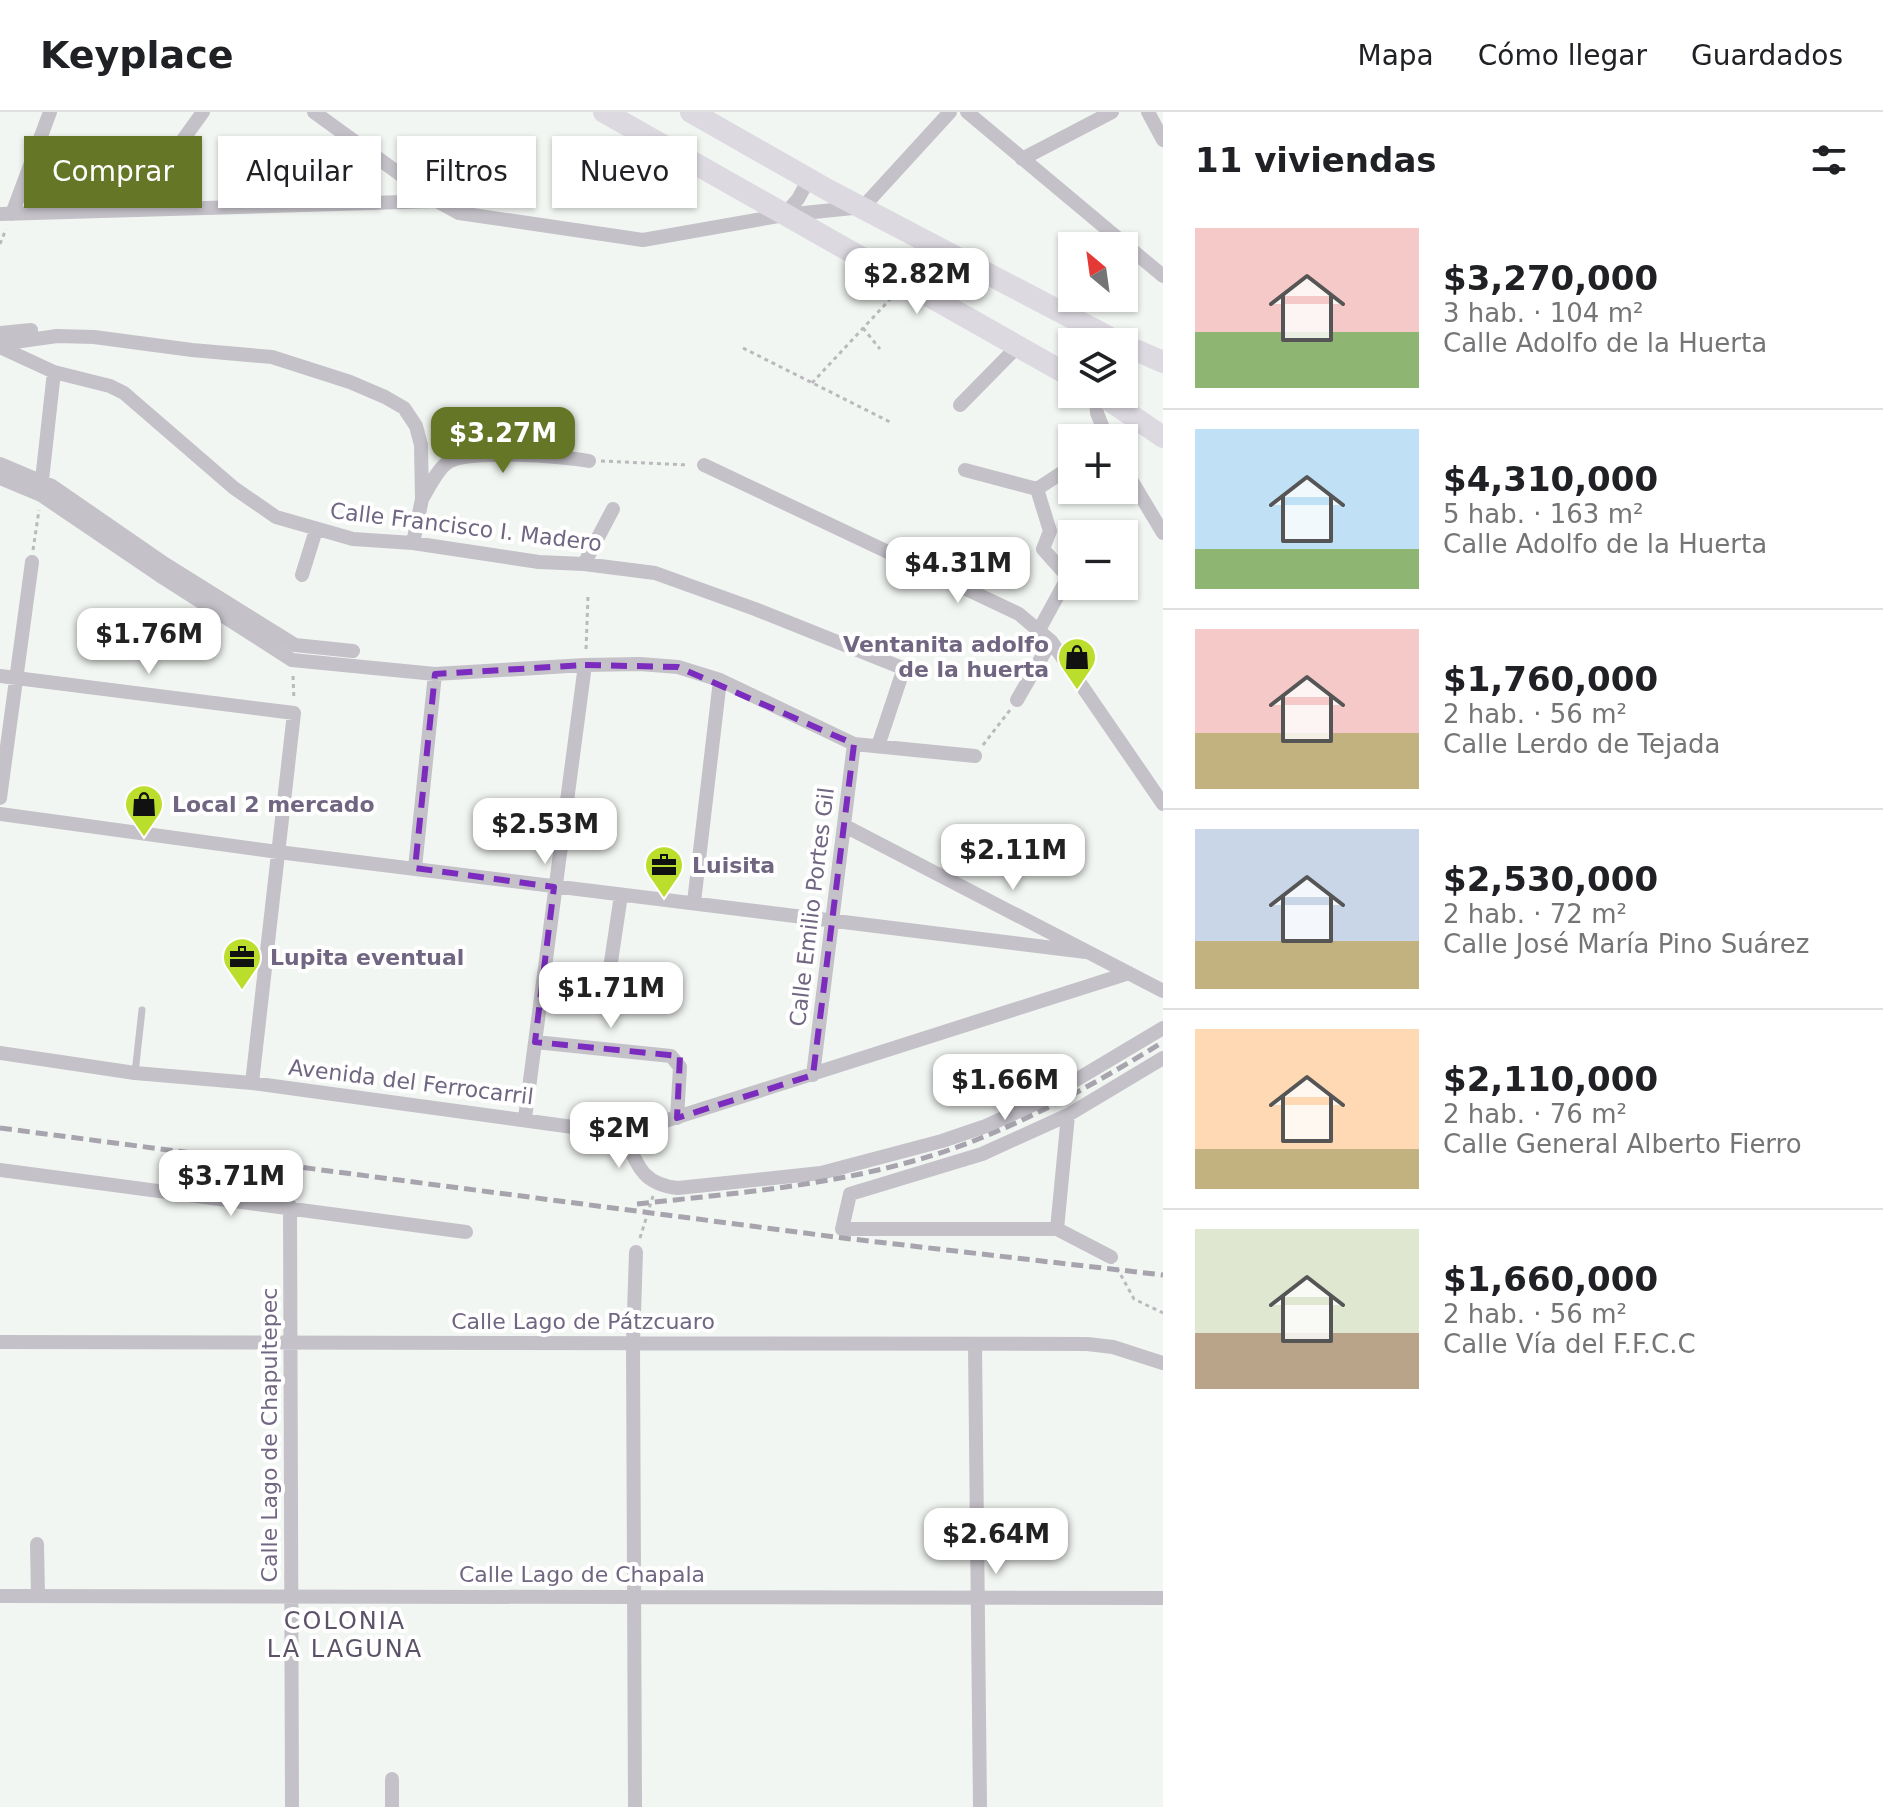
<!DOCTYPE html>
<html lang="es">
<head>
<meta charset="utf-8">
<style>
	:root { --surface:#fff; --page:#f6f6f6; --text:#202124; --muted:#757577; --line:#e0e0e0; --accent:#667627 }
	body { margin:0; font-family:"DejaVu Sans",sans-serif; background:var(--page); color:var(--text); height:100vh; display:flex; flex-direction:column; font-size:30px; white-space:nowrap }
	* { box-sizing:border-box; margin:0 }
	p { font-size:26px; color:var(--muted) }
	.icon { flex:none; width:44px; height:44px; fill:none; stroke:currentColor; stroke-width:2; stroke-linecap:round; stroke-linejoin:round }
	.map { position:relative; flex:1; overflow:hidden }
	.details { display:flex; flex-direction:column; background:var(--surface); width:720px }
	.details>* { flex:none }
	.hud { position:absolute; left:24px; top:24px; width:760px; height:72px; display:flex; gap:16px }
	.needle { width:52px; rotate:331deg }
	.controls { position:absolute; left:1058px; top:120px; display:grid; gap:16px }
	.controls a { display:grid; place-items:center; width:80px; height:80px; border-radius:0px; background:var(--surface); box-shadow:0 2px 6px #0004; font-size:40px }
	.price { position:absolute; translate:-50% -68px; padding:0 18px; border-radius:16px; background:#fff; color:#222; font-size:26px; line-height:52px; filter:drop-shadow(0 2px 4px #0008) }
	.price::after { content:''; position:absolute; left:50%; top:48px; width:24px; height:18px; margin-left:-12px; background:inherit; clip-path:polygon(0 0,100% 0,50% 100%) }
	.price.on { background:var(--accent); color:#fff }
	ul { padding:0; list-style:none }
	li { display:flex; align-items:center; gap:24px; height:200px; padding:0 32px }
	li+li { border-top:2px solid var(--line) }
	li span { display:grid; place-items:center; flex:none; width:224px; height:160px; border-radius:0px; color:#555 }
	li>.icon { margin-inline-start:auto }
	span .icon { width:96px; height:96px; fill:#fffc; stroke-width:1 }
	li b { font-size:34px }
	h2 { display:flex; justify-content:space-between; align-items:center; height:96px; padding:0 32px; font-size:34px }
	.pill { padding:0 28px; border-radius:0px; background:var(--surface); box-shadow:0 2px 6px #0004; font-size:28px; line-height:72px }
	.pill.on { background:var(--accent); color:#fff }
	header { display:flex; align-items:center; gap:48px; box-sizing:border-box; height:112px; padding:0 40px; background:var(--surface); border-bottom:2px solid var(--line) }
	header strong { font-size:38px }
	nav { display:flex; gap:44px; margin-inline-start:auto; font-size:28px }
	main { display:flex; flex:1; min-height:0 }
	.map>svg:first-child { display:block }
</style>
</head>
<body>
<header>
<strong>Keyplace</strong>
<nav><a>Mapa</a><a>Cómo llegar</a><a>Guardados</a></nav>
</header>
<main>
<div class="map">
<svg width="1163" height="1695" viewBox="0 0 1163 1695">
	<rect width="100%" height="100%" fill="#f2f6f2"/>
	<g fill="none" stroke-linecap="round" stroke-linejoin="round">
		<path stroke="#bbb9be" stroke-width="3" stroke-dasharray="4 4" stroke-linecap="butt" d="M0,132L6,117
			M863,216L880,237
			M743,236L892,311
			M812,271L894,183
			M601,349L689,353
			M33,438L39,398
			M586,537L588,485
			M293,564L294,588
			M983,633L1010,598
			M640,1126L653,1084
			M1117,1156L1134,1187L1163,1201"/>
		<path stroke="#c4c1c8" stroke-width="7" d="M135,961L142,898"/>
		<path stroke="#c4c1c8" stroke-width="14" d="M314,0L437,89
			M967,0L1163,164
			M1148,0L1163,28
			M1022,47L1112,0
			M133,97L203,0
			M0,102L437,89L459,101L643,128L784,103L863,95L950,0
			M12,102L50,0
			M784,103L798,87L809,67
			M0,221L31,218
			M0,232L57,224L94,225L192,238L272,245L350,270L385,285L404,296L416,314L421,333L422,387L413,431
			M0,235L54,260L110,274L124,281L234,376L276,405L353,427L413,431L539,450L584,452L655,461L755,497L915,561
			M1096,282L1097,301L1107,326
			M960,293L1018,234
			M0,352L52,374L165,452L295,533L353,539
			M704,353L1019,502L1051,529L1163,692
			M1124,356L1163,421
			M965,358L1037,377
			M0,366L41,383L159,463L292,548L435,562L585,553L640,552L678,555L720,568L854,632L975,644
			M42,368L54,260
			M1037,377L1050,419L1043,437L1068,465L1039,518
			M1037,377L1072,354
			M422,387C429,376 436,359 447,351C465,337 564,344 589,349
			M584,452L613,397
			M302,463L316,418
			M0,564L294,601L252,971
			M1017,588L1051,529
			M878,634L904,556
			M0,686L32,450
			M0,702L278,740L1086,840
			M845,714L1163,879
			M415,756L435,562
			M694,790L720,568
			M609,863L621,783
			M535,930L671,944L680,955L677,1006
			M0,941L135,961L252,971L624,1022L1129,861
			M813,963L854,632
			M525,1006L585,553
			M624,1022C637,1052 641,1072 678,1076L821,1061L942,1029L986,1014L1039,990L1163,916
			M0,1058L466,1120
			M290,1094L292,1695
			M1057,1117L1068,1003
			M1111,1145L1057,1117H842L850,1082L982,1042L1068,1003L1163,946
			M0,1230L1087,1232L1113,1235L1163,1251
			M975,1234L980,1695
			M37,1432L38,1484
			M0,1484L1163,1486
			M392,1667V1695
			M635,1695L633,1231L636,1140"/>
		<path stroke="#dcd9e0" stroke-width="22" d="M604,0L1072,265
			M691,0L828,78L1118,230
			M1124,233L1163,250
			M1100,282L1163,325"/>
		<path stroke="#a8a4ae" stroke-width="5" stroke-dasharray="12 6" stroke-linecap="butt" d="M0,1016L843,1126L1163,1163
			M637,1092C727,1082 818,1075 906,1051C998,1027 1083,979 1163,930"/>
	</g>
	<path fill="none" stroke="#7b2cbf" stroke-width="6" stroke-dasharray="16 10" stroke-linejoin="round" d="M585,553L678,555L854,632L813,963L677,1006L680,944L535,930L554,775L415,756L435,562Z"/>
	<defs>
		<symbol id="shop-pin" viewBox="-11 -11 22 30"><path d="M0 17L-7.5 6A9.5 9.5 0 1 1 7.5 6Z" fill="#bbdd2b" stroke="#fff"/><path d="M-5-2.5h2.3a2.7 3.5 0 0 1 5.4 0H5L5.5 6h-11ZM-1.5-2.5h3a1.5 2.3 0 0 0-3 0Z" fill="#111"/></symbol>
		<symbol id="office-pin" viewBox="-11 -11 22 30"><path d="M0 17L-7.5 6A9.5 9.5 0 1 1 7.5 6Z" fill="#bbdd2b" stroke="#fff"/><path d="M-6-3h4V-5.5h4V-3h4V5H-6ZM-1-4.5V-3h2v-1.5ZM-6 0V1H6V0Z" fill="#111"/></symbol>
	</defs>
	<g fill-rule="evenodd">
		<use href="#shop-pin" x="1055" y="523" width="44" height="60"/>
		<use href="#shop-pin" x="122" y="670" width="44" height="60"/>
		<use href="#office-pin" x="642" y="731" width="44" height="60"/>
		<use href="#office-pin" x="220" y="823" width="44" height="60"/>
	</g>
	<g text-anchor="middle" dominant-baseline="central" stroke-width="8" stroke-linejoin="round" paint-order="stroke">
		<g font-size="22" fill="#716682" stroke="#fff">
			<text transform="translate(466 415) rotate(7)">Calle Francisco I. Madero</text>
			<text transform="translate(812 795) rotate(-83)">Calle Emilio Portes Gil</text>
			<text transform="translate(411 970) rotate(7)">Avenida del Ferrocarril</text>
			<text x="583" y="1209">Calle Lago de Pátzcuaro</text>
			<text transform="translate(269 1323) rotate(-90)">Calle Lago de Chapultepec</text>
			<text x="582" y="1462">Calle Lago de Chapala</text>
		</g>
		<g font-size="22" font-weight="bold" fill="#716682" stroke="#fff" text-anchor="start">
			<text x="1049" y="532" text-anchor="end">Ventanita adolfo<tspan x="1049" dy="25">de la huerta</tspan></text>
			<text x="172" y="692">Local 2 mercado</text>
			<text x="692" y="753">Luisita</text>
			<text x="270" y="845">Lupita eventual</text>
		</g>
		<g font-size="24" letter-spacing="2" fill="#5c5368" stroke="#fff">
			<text x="345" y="1509">COLONIA<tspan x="345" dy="28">LA LAGUNA</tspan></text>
		</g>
	</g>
</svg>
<div class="controls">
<a><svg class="needle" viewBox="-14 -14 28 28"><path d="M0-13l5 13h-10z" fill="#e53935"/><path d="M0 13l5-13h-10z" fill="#757577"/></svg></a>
<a><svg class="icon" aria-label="layers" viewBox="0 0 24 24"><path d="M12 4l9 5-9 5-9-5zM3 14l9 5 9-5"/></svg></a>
<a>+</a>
<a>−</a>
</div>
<b class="price" style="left:917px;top:204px">$2.82M</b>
<b class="price on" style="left:503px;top:363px">$3.27M</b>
<b class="price" style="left:958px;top:493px">$4.31M</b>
<b class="price" style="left:149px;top:564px">$1.76M</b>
<b class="price" style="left:545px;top:754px">$2.53M</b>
<b class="price" style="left:1013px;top:780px">$2.11M</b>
<b class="price" style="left:611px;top:918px">$1.71M</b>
<b class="price" style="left:1005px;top:1010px">$1.66M</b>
<b class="price" style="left:619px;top:1058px">$2M</b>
<b class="price" style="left:231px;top:1106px">$3.71M</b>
<b class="price" style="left:996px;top:1464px">$2.64M</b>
<div class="hud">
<a class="pill on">Comprar</a>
<a class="pill">Alquilar</a>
<a class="pill">Filtros</a>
<a class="pill">Nuevo</a>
</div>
</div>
<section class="details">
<h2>11 viviendas<svg class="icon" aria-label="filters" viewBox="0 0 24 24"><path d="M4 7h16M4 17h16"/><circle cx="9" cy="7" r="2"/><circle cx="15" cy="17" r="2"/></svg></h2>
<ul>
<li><span style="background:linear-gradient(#f6c9c9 65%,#8fb573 0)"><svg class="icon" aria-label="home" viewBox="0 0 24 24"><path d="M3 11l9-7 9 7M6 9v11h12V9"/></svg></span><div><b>$3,270,000</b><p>3 hab. · 104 m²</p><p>Calle Adolfo de la Huerta</p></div></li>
<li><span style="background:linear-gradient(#bfe0f5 75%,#8fb573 0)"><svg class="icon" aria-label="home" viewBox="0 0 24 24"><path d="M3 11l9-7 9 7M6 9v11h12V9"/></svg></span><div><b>$4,310,000</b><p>5 hab. · 163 m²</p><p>Calle Adolfo de la Huerta</p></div></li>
<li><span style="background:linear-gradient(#f6c9c9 65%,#c2b280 0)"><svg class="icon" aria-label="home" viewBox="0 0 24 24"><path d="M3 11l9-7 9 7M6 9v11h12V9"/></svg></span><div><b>$1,760,000</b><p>2 hab. · 56 m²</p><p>Calle Lerdo de Tejada</p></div></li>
<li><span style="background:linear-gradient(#c9d6e8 70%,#c2b280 0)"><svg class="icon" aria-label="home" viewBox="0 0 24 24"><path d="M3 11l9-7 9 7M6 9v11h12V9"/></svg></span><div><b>$2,530,000</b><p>2 hab. · 72 m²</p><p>Calle José María Pino Suárez</p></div></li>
<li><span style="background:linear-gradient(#ffd9b3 75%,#c2b280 0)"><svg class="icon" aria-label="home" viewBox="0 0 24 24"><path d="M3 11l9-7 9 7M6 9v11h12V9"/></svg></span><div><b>$2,110,000</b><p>2 hab. · 76 m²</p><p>Calle General Alberto Fierro</p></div></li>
<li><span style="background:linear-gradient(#dfe7d0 65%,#b9a48a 0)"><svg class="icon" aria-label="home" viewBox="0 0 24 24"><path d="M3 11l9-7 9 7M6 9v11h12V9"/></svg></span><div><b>$1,660,000</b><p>2 hab. · 56 m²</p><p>Calle Vía del F.F.C.C</p></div></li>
</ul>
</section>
</main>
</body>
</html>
